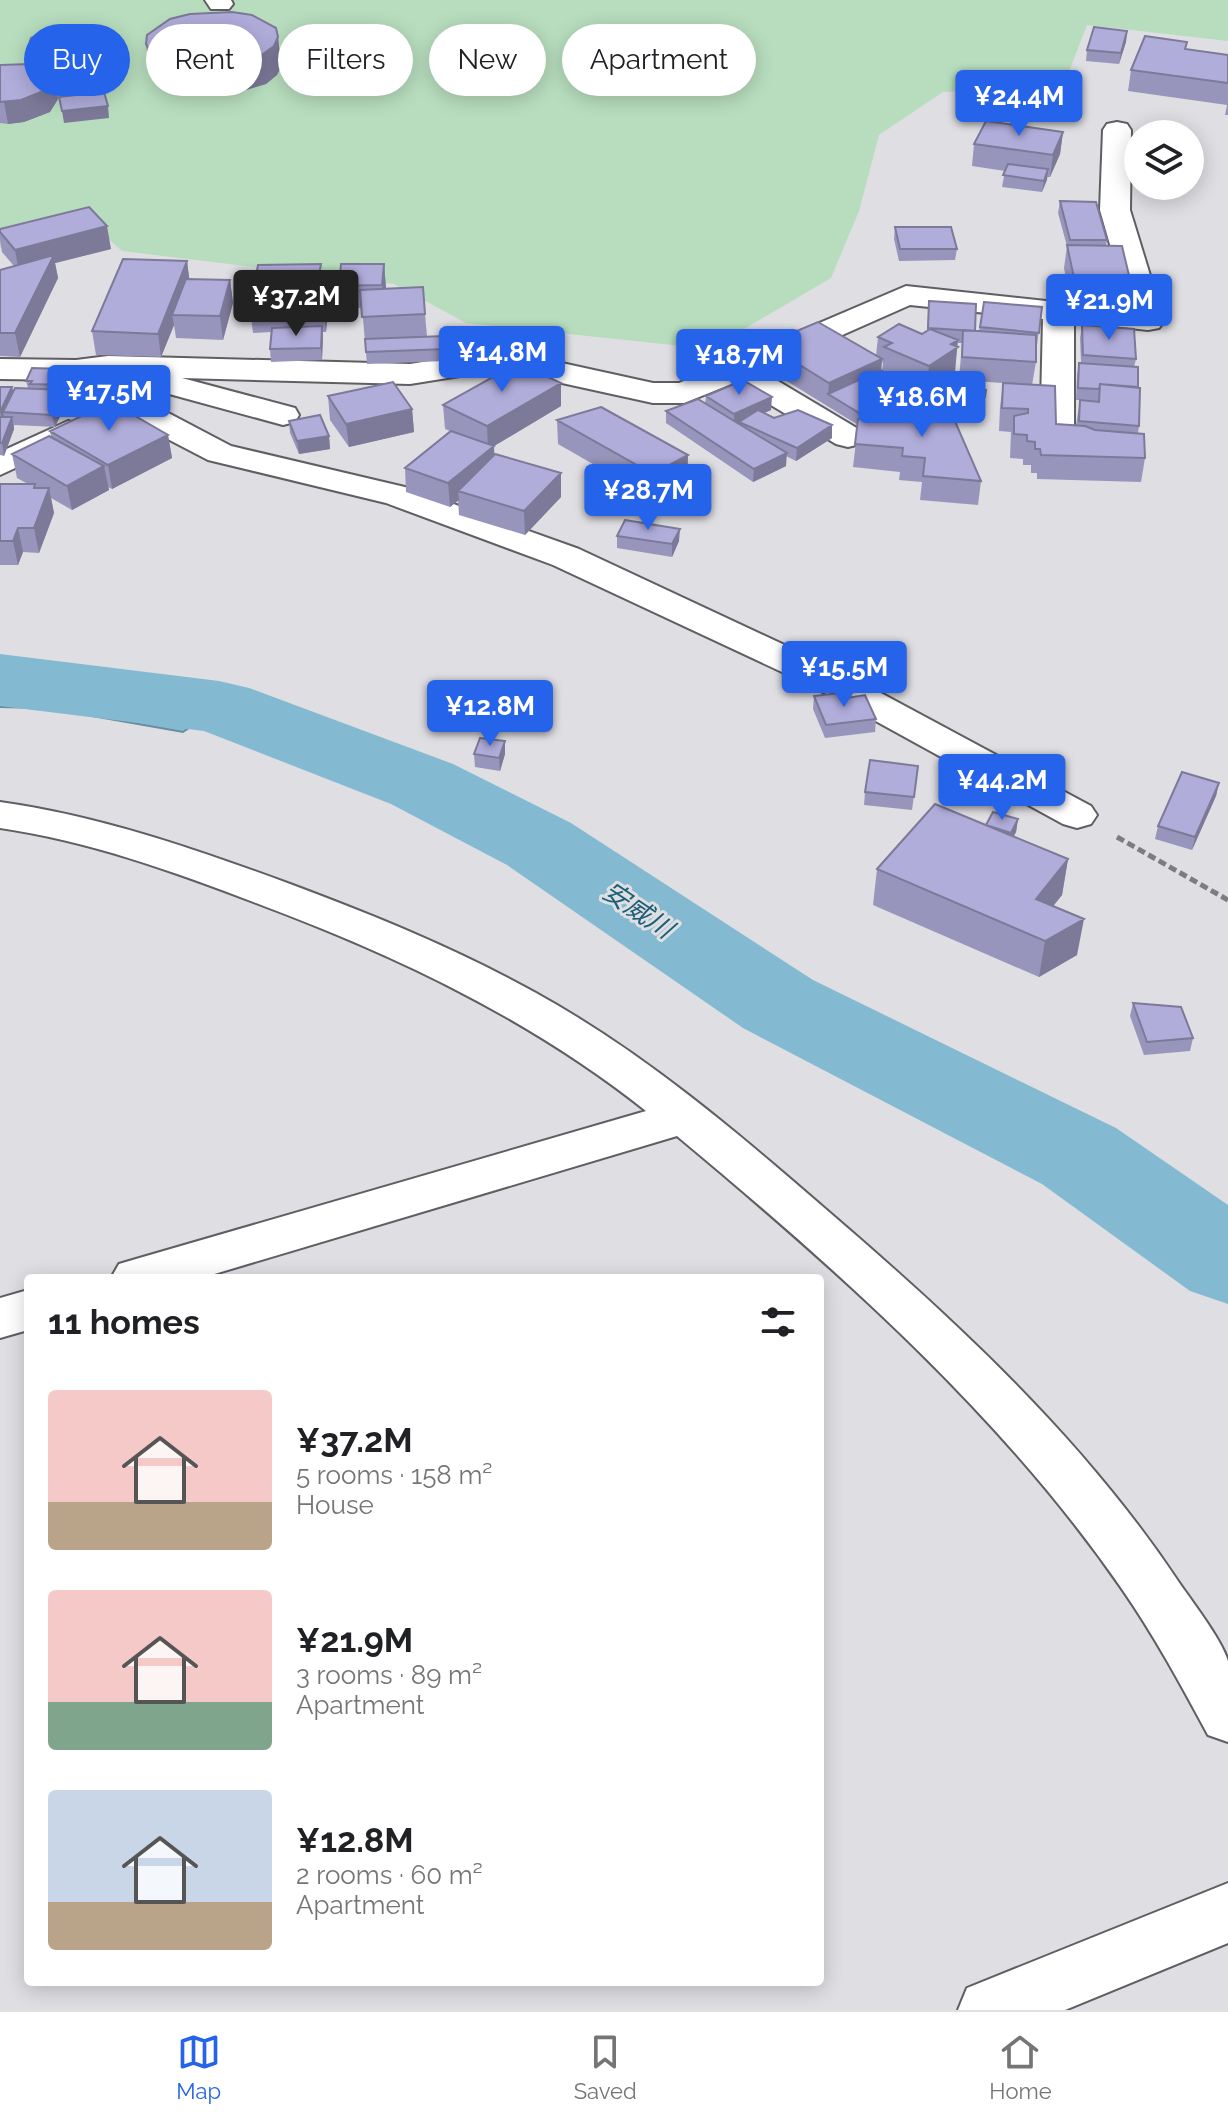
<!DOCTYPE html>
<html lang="en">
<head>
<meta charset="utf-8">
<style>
	:root { --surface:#fff; --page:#f2f2f2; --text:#202124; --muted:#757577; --line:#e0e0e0; --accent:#2563eb }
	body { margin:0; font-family:Raleway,"Noto Sans JP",sans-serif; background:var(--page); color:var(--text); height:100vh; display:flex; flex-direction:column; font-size:30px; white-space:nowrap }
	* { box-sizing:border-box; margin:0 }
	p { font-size:26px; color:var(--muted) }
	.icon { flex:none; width:44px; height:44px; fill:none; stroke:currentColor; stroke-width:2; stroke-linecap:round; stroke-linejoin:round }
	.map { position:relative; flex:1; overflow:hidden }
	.drawer { position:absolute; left:24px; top:1274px; width:800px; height:712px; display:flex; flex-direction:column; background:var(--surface); border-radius:8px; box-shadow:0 4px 20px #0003 }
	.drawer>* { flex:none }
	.banner { position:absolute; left:24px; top:24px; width:800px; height:72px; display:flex; gap:16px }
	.buttons { position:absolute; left:1124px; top:120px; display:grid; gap:16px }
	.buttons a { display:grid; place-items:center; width:80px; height:80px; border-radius:50%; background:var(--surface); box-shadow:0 4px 20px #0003; font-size:40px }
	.price { position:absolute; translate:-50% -68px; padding:0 18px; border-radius:8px; background:var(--accent); color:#fff; font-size:26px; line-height:52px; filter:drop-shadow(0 2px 4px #0008) }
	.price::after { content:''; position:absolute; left:50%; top:48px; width:24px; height:18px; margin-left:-12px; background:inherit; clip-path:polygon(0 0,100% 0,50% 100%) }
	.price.selected { background:#222; color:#fff }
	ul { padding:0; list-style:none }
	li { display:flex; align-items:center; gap:24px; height:200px; padding:0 24px }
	li span { display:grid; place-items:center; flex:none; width:224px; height:160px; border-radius:8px; color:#555 }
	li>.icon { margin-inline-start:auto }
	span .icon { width:96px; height:96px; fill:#fffc; stroke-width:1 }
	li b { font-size:34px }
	h2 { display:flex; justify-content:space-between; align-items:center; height:96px; padding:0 24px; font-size:34px }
	.tag { padding:0 28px; border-radius:36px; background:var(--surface); box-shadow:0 4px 20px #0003; font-size:28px; line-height:72px }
	.tag.selected { background:var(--accent); color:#fff }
	.dock { display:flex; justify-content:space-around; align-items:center; height:112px; border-top:2px solid var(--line); background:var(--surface); font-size:22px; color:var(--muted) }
	.dock a { display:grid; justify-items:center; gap:4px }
	.dock .selected { color:var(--accent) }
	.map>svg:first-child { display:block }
</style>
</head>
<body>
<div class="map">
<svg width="1228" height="2010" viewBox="0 0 1228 2010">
	<rect width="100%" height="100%" fill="#dedee3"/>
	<path fill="#b8ddbe" d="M0,0H1228V41L1087,25L1063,87L943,92L879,135L859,211L831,278L710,349L466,323L394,284L122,251L95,227L0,248Z"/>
	<path fill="#84bad1" stroke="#688e9e" stroke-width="2" d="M0,660L215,694L219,707L183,732L47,708L0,707Z"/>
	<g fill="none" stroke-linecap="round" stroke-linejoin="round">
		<path fill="#84bad1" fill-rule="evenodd" d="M0,654L219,681L249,688L453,764L571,823L813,980L1116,1128L1228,1205V1304L1190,1291L1042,1184L743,1028L507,865L391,804L204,731L0,706Z"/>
		<defs>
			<path id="minor" d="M205,0H231L233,4L229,9H211Z
				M1117,122L1127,124L1131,130L1130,210L1164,321L1159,328L1148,330L1074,322V446L1069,453L1057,456L1045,453L1040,446L1043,319L910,305L761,371L860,430L865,437L860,444L848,447L836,444L734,383L684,403H653L530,376L485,372L410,384L182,378L295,408L299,415L295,422L283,425L162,392L157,385L165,377L106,376L136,396L231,446L409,488L579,549L838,670L1091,806L1097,815L1091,824L1077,828L1063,824L812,686L553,565L386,503L208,460L112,410L69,380L0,379V359L76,360L108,356L410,364L485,352L530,356L653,383H679L906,286L1129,310L1100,210L1103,130L1107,124Z
				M68,421L80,424L85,431L80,438L0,475V452Z
				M0,802C100,816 195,849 290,884C373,915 457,949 536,993C643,1052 737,1132 829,1212C956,1321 1082,1438 1176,1578C1190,1599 1221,1638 1228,1661C1228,1678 1228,1722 1228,1742L1208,1735C1181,1685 1154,1635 1122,1589C1002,1415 838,1270 677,1136L201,1278H111L119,1264L136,1259L646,1111C529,1018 395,955 256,903C172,871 89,841 0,828Z
				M28,1290V1330L0,1338V1298Z
				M1228,1883V1943L1065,2010H958L967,1988Z"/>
		</defs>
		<use href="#minor" stroke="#5f5e63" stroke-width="4"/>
		<path stroke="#7d7d80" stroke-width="5" stroke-dasharray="8 4" stroke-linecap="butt" d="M1117,837L1228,900"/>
		<use href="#minor" fill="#fff" fill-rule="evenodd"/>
	</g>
	<path fill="#9895bc" d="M1127,31L1126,42L1119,64L1086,61L1087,50Z
		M278,37L281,66L277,75L266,84L229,95L207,96L168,90L155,83L150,74L146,44Z
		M118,39L121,60L115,73L104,78L59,84L55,83L58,99L50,112L24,122L8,124L0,123V65L29,64L27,50Z
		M1186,49L1228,55V115H1225L1227,105L1128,91L1131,70Z
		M1063,132L1060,154L1050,177H1047L1042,192L1002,187L1005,171L972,166L974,144Z
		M1060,201L1107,240L1106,246L1132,288L1128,311L1072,310L1064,268L1067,246L1058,213Z
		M895,227L957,249L955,260L899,261L894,239Z
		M0,229L111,249L55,263L58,278L20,357L0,356V270L14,266L2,252L0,240Z
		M187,261L189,279L230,280L233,303L223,340L176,338L174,325L161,357L96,355L92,331Z
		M384,264L386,289L425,314L427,336H445L446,361L367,364L362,308L328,309L326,332H323L322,360L271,362L270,349L271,332L253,333L250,309L322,275H340Z
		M929,301L975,331H979L984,302L1042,307L1037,345H1036V362L1032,385L1056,424L1076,425L1080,400H1076L1077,375L1079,363H1081L1080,338L1082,325L1136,359L1134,367L1139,426L1138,433L1145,458L1141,482L1037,479V473H1031V465H1023V459L1010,458L1011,432L999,431L1000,407L1003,383L959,380L962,343H957L955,371L926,390L882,371L883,363L882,362L881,370L913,402L904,406L981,481L978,505L920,500L922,482L899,480L900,472L853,467L858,425L764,367L766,344L876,356L878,337L922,334L927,331Z
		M63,372H73L75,385L71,397H66L67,402L55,427L14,425V429L4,456L0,455V387H12L13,391L28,388L26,381Z
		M561,383V406L494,446V455L561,473V497L525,535L459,515L458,500L450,507L406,492L405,468L450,431L445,429L443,405Z
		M953,387L986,390L984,409L951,406Z
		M328,396L412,409L414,432L349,447L330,420Z
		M706,396L771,410L764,413L774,418L832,425V438L796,461L786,456V466L753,482L666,423V411L705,404Z
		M557,420L688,455L687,479L652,498L558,444Z
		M289,421L329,436L330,449L299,454L290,433Z
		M50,431L168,435L172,458L112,489L108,487L109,490L72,510L51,498L54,513L39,553L23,552L18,565H0V484H28L17,478L12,454L51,437Z
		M617,536L679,541L672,557L617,548Z
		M814,696L876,719L875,732L825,738L813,709Z
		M505,741V754L500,771L475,767L474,754Z
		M918,766L912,810L864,805L865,792Z
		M1219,783L1216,796L1192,850L1155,839L1158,826Z
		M1018,819L1016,832L1013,837L1068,859L1062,895L1053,906L1077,955L1039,977L873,905L877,869L986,826Z
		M1133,1003L1193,1038L1190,1051L1144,1055L1130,1016Z"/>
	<path fill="#7c7999" d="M1127,31L1126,42L1119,64L1121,53Z
		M278,37L281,66L277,75L266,84L229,95L225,65Z
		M118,39L121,60L115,73L104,78L59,84L56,63Z
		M54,77L58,99L50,112L24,122L8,124L4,102Z
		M108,106L109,118L64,123L62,111Z
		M1063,132L1060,154L1050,177L1053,155Z
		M1048,169L1047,180L1042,192L1044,181Z
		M107,226L111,249L55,263L58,278L20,357L15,333L19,272L15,250Z
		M187,261L190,284L172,315L174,325L161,357L158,334Z
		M384,264L386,287L384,308L382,285Z
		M230,280L233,303L223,340L220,316Z
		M326,286L328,309L326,332L324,309Z
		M322,326L323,338L322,360L321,348Z
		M958,340L955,371L926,390L929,366L951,344Z
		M882,359L880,383L828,394L827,406L829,383Z
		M73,372L75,385L71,397L68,385Z
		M561,383V406L494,446L495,470L458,491L459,500L450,507L448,483L488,449L487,426Z
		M12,387L15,400L3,412L5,421L3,424L0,412Z
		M65,390L67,402L55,427L52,415Z
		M914,390L913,402L887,414L885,408L884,415L860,426L861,414Z
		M772,397L771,410L741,423L739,422L738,424L734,426V414Z
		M412,409L414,432L349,447L346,424Z
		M12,417L14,429L4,456L2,443Z
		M832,425V438L796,461L797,448Z
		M168,435L172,458L112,489L108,465Z
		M329,436L330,449L299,454L297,441Z
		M787,453L786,466L753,482L754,469Z
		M688,455L687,479L652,498L653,474Z
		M104,466L109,490L72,510L67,486Z
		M561,473V497L525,535L524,511Z
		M49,488L54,513L39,553L34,528Z
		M18,528L23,552L18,565L13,541Z
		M680,529L679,541L672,557V544Z
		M505,741V754L500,771L499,758Z
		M1219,783L1216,796L1192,850L1195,837Z
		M1018,819L1016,832L1009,846L1011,833Z
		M1068,859L1062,895L1030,935L1036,899Z
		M1084,919L1077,955L1039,977L1045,941Z"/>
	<path fill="#b1addb" stroke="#7c7999" stroke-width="2" d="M232,12L252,15L276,28L278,37L274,46L263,54L225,65L203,66L164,60L151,53L146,44L147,35L170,19L190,14Z
		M95,26L106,29L118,39L111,51L101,57L56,63L32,56L27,50L31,38L52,28Z
		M1094,27L1127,31L1121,53L1087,50Z
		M1145,36L1187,42L1185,49L1228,55V83L1131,70Z
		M30,64L42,67L54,77L46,90L21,100L0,102V65Z
		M104,92L108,106L62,111L59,97Z
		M986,121L1063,132L1053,155L974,144Z
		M1008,164L1048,169L1044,181L1003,175Z
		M1060,201L1096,202L1107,240H1070Z
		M89,207L107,226L15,250L0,232V229Z
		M895,227H951L957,249H900Z
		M1067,245L1122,246L1132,288L1076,287Z
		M54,255L15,333H0V270Z
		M123,259L187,261L158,334L92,331Z
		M321,264L319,275H340L341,264H384L382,285L326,286L324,309H250L258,265Z
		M186,279L230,280L220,316L172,315Z
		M423,287L425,314L362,317L360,290Z
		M929,301L976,304L975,331L928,328Z
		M984,302L1042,307L1039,333L980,327Z
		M818,322L882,359L829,383L766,344Z
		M899,324L922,334L930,329L958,340L951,344L958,347L929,366L884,347L892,343L878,337Z
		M1082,325L1134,329L1136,359L1083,355Z
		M322,326L321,348L270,349L272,328Z
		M963,330L1036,335V362L962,357Z
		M445,336L446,349L366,352L365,339Z
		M518,363L561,383L487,426L443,405Z
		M1079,363L1138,367V387L1100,384L1099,389L1078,388Z
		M32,368L63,369V372H73L68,385L30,384L32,381H26Z
		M881,370L914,390L861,414L828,394Z
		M743,380L772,397L734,414L706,396Z
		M393,382L412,409L346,424L328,396Z
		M1003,383L1055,386L1056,424L1085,426L1095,430L1144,434L1145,458L1041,455L1040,449H1035V442L1027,441V435L1014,434V416L1028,413V409L1002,408Z
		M1100,384L1140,388L1139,426L1079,421L1080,400L1099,402Z
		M0,387H12L0,412Z
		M953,387L986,390L985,397L952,394Z
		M15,388L65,390L52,415L3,412Z
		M698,399L787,453L754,469L666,411Z
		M111,402L168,435L108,465L50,431Z
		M947,403L981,481L923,476L925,458L902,456L903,448L855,444L858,419L888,417L885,408Z
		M601,407L688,455L653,474L557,420Z
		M758,410L774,418L798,410L832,425L797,448L739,422Z
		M320,415L329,436L297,441L289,421Z
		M0,417H12L2,443H0Z
		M451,431L494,446L448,483L405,468Z
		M49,436L104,466L67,486L12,454Z
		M495,454L561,473L524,511L458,491Z
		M0,484H35L34,488H49L34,528H18L13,541H0Z
		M625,520L680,529L672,544L617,536Z
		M839,693L847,698L865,695L876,719L826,725L814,696Z
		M480,738L505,741L499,758L474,754Z
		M870,760L918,766L914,797L865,792Z
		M1182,772L1219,783L1195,837L1158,826Z
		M935,804L1068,859L1036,899L1084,919L1045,941L877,869Z
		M993,812L1018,819L1011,833L986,825Z
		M1133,1003L1181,1007L1193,1038L1147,1042Z"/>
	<g text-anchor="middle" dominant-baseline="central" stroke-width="6" stroke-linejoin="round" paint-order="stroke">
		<g font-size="26" font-style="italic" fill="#1c6078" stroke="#dedee3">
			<text transform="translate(638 910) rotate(34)">安威川</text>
		</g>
	</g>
</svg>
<div class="buttons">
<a><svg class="icon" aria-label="layers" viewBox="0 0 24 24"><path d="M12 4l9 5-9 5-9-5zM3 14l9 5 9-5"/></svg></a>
</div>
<b class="price" style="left:1019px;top:138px">¥24.4M</b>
<b class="price selected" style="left:296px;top:338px">¥37.2M</b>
<b class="price" style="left:1109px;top:342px">¥21.9M</b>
<b class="price" style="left:502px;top:394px">¥14.8M</b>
<b class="price" style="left:739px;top:397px">¥18.7M</b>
<b class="price" style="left:109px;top:433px">¥17.5M</b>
<b class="price" style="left:922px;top:439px">¥18.6M</b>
<b class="price" style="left:648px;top:532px">¥28.7M</b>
<b class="price" style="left:844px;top:709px">¥15.5M</b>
<b class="price" style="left:490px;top:748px">¥12.8M</b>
<b class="price" style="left:1002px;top:822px">¥44.2M</b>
<div class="banner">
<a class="tag selected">Buy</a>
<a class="tag">Rent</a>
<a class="tag">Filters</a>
<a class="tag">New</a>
<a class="tag">Apartment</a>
</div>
<section class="drawer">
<h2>11 homes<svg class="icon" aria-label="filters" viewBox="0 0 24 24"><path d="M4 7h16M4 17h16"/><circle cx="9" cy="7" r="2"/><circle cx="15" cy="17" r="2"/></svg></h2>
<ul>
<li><span style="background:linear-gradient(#f6c9c9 70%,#b9a48a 0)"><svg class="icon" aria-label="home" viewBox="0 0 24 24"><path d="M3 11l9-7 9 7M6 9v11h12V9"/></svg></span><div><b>¥37.2M</b><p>5 rooms · 158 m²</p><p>House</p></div></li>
<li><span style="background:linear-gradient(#f6c9c9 70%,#7fa58c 0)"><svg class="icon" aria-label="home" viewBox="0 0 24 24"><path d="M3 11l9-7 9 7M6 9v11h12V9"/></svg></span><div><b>¥21.9M</b><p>3 rooms · 89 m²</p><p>Apartment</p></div></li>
<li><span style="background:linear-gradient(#c9d6e8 70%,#b9a48a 0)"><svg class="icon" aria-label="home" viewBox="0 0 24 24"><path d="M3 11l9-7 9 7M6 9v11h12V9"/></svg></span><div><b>¥12.8M</b><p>2 rooms · 60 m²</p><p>Apartment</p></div></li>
</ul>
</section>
</div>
<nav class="dock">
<a class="selected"><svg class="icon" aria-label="map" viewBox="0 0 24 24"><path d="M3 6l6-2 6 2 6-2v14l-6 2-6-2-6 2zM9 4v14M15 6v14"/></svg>Map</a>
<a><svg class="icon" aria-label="saved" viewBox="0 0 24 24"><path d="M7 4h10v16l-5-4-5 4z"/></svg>Saved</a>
<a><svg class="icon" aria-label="home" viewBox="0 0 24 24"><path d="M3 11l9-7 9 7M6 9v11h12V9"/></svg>Home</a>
</nav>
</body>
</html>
